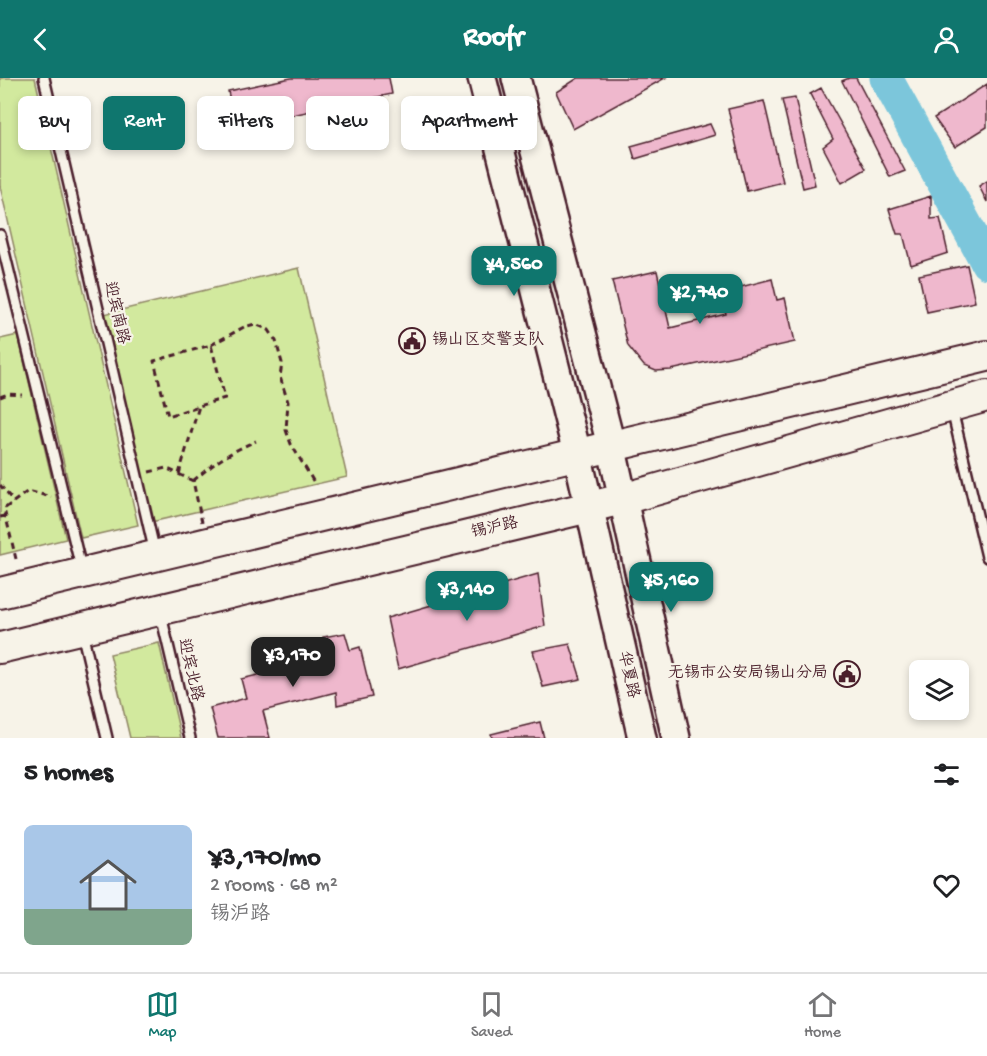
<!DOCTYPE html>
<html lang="en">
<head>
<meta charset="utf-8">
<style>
	:root { --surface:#fff; --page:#f2f2f2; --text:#202124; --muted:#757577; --line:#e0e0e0; --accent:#0f766e }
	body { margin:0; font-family:"Gochi Hand","LXGW WenKai TC",sans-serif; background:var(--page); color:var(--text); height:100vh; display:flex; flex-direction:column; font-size:22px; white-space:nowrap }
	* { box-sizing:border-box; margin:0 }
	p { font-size:20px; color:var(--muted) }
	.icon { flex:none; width:33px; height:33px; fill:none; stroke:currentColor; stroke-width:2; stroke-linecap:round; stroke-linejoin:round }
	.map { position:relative; height:660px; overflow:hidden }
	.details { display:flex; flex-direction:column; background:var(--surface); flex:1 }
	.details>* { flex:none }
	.hud { position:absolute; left:18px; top:18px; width:600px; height:54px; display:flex; gap:12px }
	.tools { position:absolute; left:909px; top:582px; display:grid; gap:12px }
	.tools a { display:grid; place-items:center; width:60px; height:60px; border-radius:9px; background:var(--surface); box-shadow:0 3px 9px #0003; font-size:30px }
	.price { position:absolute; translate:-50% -51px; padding:0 14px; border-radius:12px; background:var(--accent); color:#fff; font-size:20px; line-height:39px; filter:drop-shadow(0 2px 3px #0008) }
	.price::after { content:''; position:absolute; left:50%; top:36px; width:18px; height:14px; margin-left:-9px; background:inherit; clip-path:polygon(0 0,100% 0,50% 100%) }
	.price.current { background:#222; color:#fff }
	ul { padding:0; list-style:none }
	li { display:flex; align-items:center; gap:18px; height:150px; padding:0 24px }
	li+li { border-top:2px solid var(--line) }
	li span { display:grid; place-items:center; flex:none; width:168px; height:120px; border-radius:9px; color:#555 }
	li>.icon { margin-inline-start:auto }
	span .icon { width:72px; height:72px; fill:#fffc; stroke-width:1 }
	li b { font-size:26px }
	h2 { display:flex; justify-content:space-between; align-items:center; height:72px; padding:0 24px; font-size:26px }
	.tag { padding:0 21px; border-radius:9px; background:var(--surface); box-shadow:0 3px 9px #0003; font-size:21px; line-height:54px }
	.tag.current { background:var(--accent); color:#fff }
	header { display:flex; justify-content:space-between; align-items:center; height:78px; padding:0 24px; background:var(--accent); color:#fff; font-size:27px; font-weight:800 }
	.tabs { display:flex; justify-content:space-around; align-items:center; height:84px; border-top:2px solid var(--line); background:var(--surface); font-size:16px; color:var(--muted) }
	.tabs a { display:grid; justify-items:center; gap:3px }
	.tabs .current { color:var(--accent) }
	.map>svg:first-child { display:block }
</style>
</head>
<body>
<header><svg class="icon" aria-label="back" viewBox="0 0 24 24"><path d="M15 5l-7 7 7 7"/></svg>Roofr<svg class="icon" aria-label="person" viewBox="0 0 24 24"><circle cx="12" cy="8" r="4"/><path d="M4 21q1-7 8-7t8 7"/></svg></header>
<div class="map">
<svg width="987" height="660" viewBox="0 0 987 660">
	<rect width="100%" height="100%" fill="#f7f3e8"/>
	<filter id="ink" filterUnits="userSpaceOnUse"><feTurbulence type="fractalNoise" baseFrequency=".0167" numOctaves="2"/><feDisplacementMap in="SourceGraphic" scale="12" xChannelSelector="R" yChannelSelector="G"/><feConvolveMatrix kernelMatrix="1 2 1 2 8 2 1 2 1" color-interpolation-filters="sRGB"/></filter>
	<g filter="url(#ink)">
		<path fill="#d2e99e" stroke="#8e8464" stroke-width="1.5" d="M0,0H35L138,447L81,460L0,108Z
			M299,190L347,399L151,444L104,236Z
			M18,257L66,461L0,477V261Z
			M159,565L181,660H130L110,576Z"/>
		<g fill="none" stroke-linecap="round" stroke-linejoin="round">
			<path stroke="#7bc6db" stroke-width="33" d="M886,0L987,185"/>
		</g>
		<path fill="#efb8cd" stroke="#4a1f2b" stroke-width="1.5" d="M291,0H389L392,16L235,49L228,13Z
			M578,0H665L573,51L556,14Z
			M849,0H856L905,93L890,99L842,3Z
			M987,6V49L955,69L934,40Z
			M821,10L866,91L842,105L823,69L833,61L810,16Z
			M795,20L815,107L803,110L782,22Z
			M764,23L783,104L747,113L728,31Z
			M710,46L715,57L635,81L631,68Z
			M987,103V124L979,108Z
			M931,118V141L940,140L948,175L911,187L903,156H897L889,131Z
			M967,187L975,224L927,234L919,197Z
			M657,193L670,250L726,236L721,214L772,201L777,222L785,220L795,264L671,292L656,293L644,288L628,268L612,203Z
			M538,496L545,548L398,591L387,540Z
			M345,555L350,572L360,569L372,619L337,627L336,614L263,633L270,660H218L210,630L246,620L241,601L266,595L261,577L285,571L289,588L329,578L323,559Z
			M570,566L581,601L543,609L533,573Z
			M540,644L544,660H492L491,656Z"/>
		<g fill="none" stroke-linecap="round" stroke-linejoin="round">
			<defs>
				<path id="lane" d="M44,0L155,475
					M0,157L81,490
					M952,332L987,479
					M161,537L190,660
					M82,554L107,660"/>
				<path id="secondary" d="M482,0L577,375L642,660
					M516,0L611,367L676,660"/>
				<path id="primary" d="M0,515L987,278
					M0,570L623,421L987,318"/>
			</defs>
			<use href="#lane" stroke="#4a1f2b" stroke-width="14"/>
			<use href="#secondary" stroke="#4a1f2b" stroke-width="32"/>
			<use href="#primary" stroke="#4a1f2b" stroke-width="34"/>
			<path stroke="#4a1f2b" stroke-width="3" stroke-dasharray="6 4.5" stroke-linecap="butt" d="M211,267L244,249L255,246L269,252L276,263L282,285L280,299L288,324L286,352L291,366L315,406
				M0,319L8,316L22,317
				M149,394L166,390L193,403L202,444
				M179,396L199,328L168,338L154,283L211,267L225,320L199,328
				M193,403C214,385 230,374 256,363
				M0,407L14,424
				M0,439L6,438
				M16,481L4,431L28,413L51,419"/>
			<use href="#lane" stroke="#f7f3e8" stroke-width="9"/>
			<use href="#secondary" stroke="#f7f3e8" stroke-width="27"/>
			<use href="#primary" stroke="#f7f3e8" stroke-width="30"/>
		</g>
	</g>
	<defs>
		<symbol id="civic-ring" viewBox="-11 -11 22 22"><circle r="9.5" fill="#f7f3e8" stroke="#4a1f2b" stroke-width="1.5"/><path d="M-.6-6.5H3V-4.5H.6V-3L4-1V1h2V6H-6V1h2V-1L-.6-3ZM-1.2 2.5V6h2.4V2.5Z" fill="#4a1f2b"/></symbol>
	</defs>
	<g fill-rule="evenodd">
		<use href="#civic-ring" x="397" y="248" width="30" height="30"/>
		<use href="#civic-ring" x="832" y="581" width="30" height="30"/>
	</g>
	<g text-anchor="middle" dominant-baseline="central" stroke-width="4.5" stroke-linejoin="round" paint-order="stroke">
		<g font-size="16" fill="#4a1f2b" stroke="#f7f3e8">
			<text transform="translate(115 235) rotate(77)">迎宾南路</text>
			<text transform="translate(495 451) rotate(-13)">锡沪路</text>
			<text transform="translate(189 592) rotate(77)">迎宾北路</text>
			<text transform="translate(627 597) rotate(77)">华夏路</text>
		</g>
		<g font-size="16" fill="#4a1f2b" stroke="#f7f3e8" text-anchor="start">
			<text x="432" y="263">锡山区交警支队</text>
			<text x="828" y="596" text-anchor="end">无锡市公安局锡山分局</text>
		</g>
	</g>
</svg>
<div class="tools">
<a><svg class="icon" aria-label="layers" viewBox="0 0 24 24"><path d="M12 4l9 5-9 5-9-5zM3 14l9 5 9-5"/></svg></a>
</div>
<b class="price" style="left:514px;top:219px">¥4,560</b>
<b class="price" style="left:700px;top:247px">¥2,740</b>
<b class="price" style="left:671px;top:535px">¥5,160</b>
<b class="price" style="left:467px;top:544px">¥3,140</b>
<b class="price current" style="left:293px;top:610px">¥3,170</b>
<div class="hud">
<a class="tag">Buy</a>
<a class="tag current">Rent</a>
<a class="tag">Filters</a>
<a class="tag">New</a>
<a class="tag">Apartment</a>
</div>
</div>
<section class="details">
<h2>5 homes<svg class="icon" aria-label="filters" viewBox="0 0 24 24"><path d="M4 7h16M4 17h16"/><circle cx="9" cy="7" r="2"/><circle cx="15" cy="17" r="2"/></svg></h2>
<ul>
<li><span style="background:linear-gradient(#a9c7e8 70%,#7fa58c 0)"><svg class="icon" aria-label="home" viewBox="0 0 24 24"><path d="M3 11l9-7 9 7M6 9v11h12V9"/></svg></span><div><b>¥3,170/mo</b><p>2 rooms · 68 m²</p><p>锡沪路</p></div><svg class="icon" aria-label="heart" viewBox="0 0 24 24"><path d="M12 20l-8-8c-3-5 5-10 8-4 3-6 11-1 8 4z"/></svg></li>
</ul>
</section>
<nav class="tabs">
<a class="current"><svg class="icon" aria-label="map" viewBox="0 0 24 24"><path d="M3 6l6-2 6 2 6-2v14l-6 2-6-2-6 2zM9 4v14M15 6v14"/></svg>Map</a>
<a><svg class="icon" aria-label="saved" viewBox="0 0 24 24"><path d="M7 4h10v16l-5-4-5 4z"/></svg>Saved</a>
<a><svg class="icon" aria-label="home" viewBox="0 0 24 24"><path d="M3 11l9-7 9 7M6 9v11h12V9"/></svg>Home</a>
</nav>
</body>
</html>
